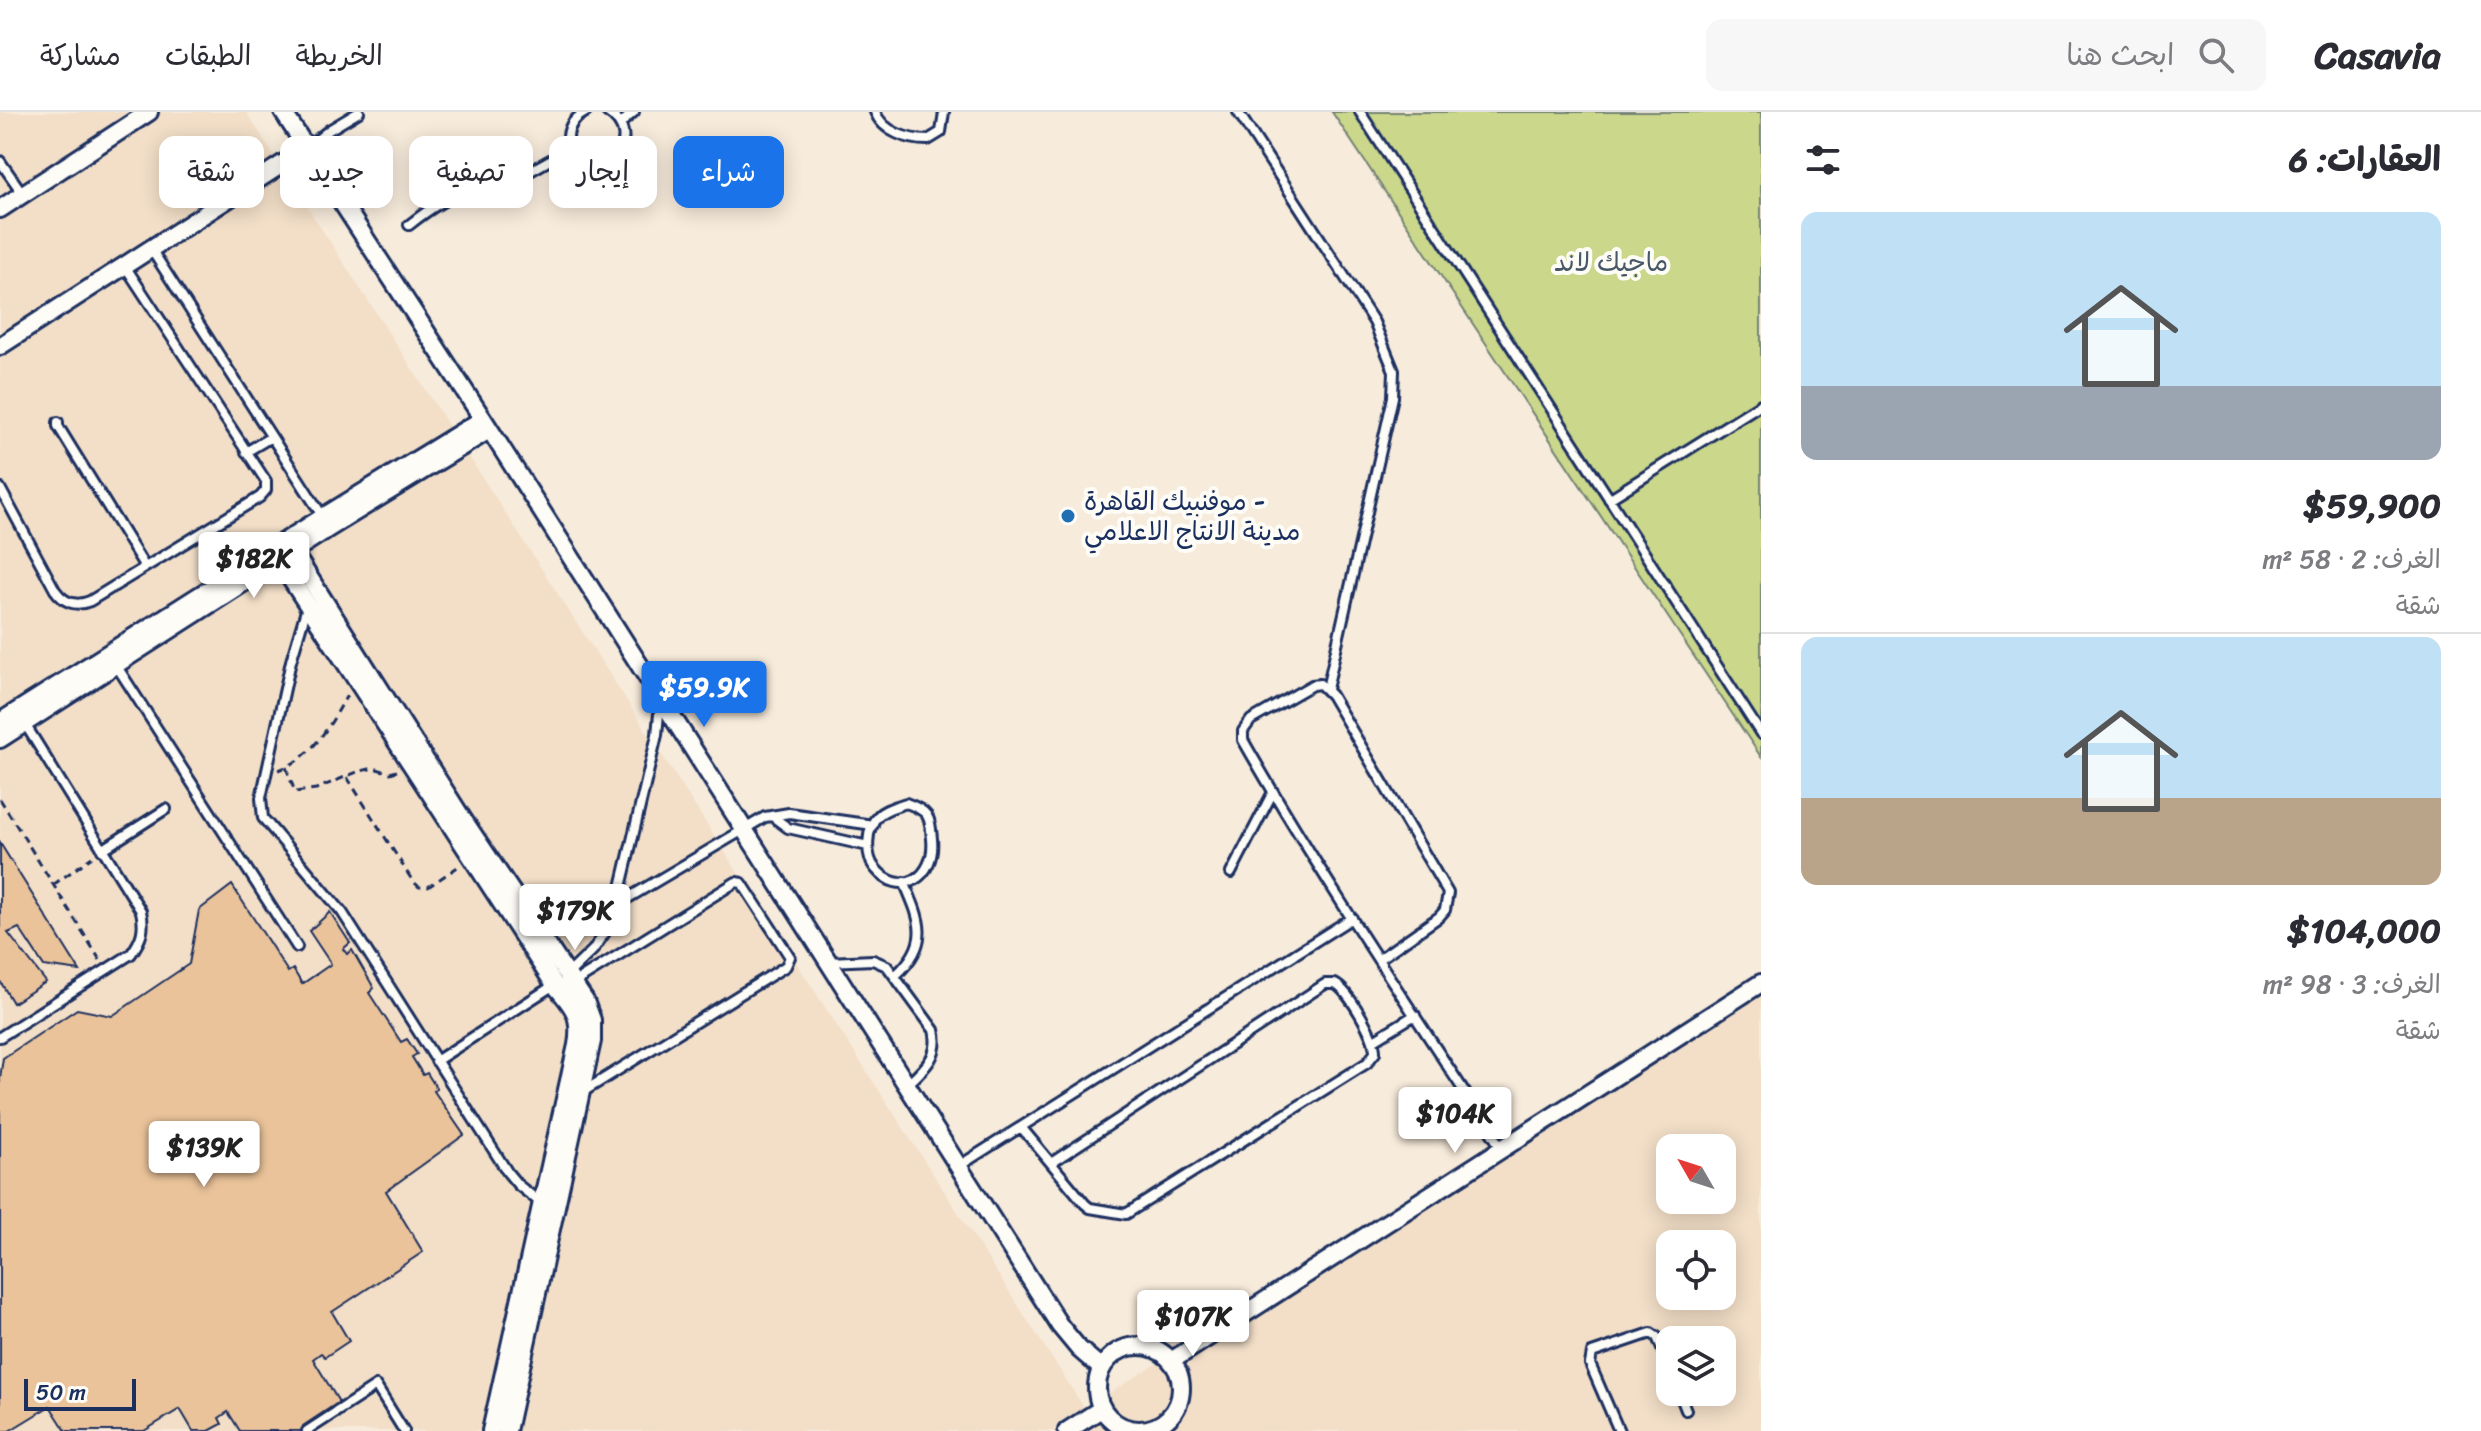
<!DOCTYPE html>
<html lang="ar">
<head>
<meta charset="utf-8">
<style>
	:root { --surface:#fff; --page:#f7f7f7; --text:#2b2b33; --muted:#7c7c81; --line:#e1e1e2; --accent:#1a73e8 }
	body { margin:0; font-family:Sriracha,"Playpen Sans Arabic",sans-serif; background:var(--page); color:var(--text); direction:rtl; height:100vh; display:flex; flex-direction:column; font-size:30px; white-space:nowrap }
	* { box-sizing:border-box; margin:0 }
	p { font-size:26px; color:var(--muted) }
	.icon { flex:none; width:44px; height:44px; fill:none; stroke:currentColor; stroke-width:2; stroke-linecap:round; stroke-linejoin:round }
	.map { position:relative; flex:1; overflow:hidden; direction:ltr }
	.drawer { display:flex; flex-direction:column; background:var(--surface); width:720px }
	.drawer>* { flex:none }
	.hud { position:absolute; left:24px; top:24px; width:760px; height:72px; direction:rtl; display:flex; gap:16px }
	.needle { width:52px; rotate:309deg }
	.controls { position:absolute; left:1656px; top:1022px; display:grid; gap:16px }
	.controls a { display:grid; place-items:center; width:80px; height:80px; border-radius:16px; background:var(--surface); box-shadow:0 4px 20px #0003; font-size:40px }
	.scale { position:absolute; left:24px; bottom:20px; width:112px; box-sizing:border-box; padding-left:8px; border:4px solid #1b2f5e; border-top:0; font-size:22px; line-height:28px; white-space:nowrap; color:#1b2f5e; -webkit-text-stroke:6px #fdfcf7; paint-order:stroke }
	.price { position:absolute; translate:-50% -68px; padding:0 18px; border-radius:8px; background:#fff; color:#222; font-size:26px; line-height:52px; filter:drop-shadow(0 2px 4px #0008) }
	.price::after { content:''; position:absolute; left:50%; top:48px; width:24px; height:18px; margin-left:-12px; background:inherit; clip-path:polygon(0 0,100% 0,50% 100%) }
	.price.current { background:var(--accent); color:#fff }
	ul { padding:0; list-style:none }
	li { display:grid; align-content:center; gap:16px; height:424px; padding:0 40px }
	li+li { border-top:2px solid var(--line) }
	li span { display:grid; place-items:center; height:248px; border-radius:16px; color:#555 }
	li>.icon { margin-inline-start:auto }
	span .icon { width:144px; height:144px; fill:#fffc; stroke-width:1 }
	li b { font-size:34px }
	h2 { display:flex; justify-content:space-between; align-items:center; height:96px; padding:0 40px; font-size:34px }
	.pill { padding:0 28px; border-radius:16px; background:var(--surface); box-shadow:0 4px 20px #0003; font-size:28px; line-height:72px }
	.pill.current { background:var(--accent); color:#fff }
	header { display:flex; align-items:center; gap:48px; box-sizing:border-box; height:112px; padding:0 40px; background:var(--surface); border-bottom:2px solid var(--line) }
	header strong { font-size:38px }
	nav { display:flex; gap:44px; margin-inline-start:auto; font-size:28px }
	.search { width:560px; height:72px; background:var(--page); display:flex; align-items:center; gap:20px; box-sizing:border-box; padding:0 28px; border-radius:16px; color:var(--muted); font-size:30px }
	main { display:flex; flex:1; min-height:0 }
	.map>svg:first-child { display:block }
</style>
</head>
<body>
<header>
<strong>Casavia</strong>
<div class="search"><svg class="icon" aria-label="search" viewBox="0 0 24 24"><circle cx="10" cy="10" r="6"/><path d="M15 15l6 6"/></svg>ابحث هنا</div>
<nav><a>الخريطة</a><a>الطبقات</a><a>مشاركة</a></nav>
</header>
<main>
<section class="drawer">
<h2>العقارات: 6<svg class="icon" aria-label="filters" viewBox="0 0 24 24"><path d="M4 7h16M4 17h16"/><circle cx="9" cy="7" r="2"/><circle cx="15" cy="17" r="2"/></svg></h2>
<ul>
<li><span style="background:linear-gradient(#bfe0f5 70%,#9aa5b1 0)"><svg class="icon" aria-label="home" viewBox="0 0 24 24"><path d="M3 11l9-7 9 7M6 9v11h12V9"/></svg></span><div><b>$59,900</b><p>الغرف: 2 · 58 m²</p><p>شقة</p></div></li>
<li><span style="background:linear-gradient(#bfe0f5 65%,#b9a48a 0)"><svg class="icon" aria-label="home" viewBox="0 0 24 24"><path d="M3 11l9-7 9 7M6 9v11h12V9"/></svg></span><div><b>$104,000</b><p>الغرف: 3 · 98 m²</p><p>شقة</p></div></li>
</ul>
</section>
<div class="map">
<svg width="1761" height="1319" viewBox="0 0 1761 1319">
	<rect width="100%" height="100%" fill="#f7ebdb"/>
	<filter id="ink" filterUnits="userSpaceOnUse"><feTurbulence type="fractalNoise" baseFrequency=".0125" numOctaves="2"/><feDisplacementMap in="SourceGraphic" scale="16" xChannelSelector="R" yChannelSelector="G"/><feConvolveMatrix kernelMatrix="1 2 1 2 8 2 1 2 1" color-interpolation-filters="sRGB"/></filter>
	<g filter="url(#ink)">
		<path fill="#f3dfc8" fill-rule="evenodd" d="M0,0H246L1085,1297L1761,867V1319H0ZM1670,1036H1722V1088H1670ZM1670,1132H1722V1184H1670ZM1670,1228H1722V1280H1670Z"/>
		<path fill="#cbd78b" stroke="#738374" stroke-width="2" d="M1332,0H1761V645Z"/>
		<path fill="#eac39a" stroke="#1b2f5e" stroke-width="2" d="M0,731L80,859L44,854L19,816L8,821L46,870L13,891L0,869Z
			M232,773L288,860L293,857L302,872L331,852L309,819L330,800L350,831L343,837L347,842L352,838L374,876L369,881L401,930L407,927L417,942L412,945L423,963L427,961L437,977L434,979L464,1023L386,1079L423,1140L332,1200L349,1229L325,1245L321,1241L313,1247L339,1290L303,1314L304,1319H240L228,1300L219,1306L222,1312L209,1319H193L180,1297L144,1319H66L50,1294L9,1319H0V966L3,946L77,897L112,904L189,852L199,798Z"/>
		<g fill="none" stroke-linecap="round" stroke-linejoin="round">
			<defs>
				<path id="lane" d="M586,0C576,5 569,13 568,24C568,31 570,36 574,42C598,77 650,27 607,0
					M875,0C883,20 908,28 928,28L941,20L944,0
					M1238,0L1374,210L1394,259L1393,285L1327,577
					M1360,0L1761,622
					M620,12L634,0
					M307,36L329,18L359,0
					M0,49L23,82
					M409,113C428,98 449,83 473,76C485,72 498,73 510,69C531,61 549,46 571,38
					M151,137L323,405
					M58,310V314L145,455
					M246,340L271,325
					M0,376L55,478C64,491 76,495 90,489L260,385L266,378V369L125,154
					M1609,387L1761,292
					M307,495L291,549L261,686L263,706L342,800L508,1061L518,1073L541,1091
					M116,553L297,835
					M906,691C929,699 930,704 932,727C936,766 900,787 875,756C865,744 866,715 878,704C884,697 898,694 906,691Z
					M772,704L788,716L868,734
					M102,738L166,697
					M1231,761L1273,680
					M618,792L765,705L789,701L873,713
					M1379,847L1439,805L1445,798L1448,781L1331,583L1320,572L1312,573L1251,608L1243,619V628C1323,768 1414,902 1502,1037
					M828,850L873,848L887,854L934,918C941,943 924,957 907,973
					M567,863L593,838L613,809L657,623L660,591
					M896,863C931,831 921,809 904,770
					M572,872L736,770L742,771L790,845L786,854L581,981
					M0,925L131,842C142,827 145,817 141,799L25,612
					M1374,928L1415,903
					M436,949L554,873
					M1021,1015L1085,1092L1090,1096L1126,1102L1367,951L1375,941C1376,926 1349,879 1335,872H1325L1051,1051
					M959,1054L1352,806
					M1679,1280L1686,1298
					M1161,1312L1166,1319
					M307,1319L376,1274L404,1319
					M1619,1319L1590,1252L1592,1241L1651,1221L1657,1225L1670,1256"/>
				<path id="street" d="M283,0L483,307L1060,1214L1079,1237L1101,1256
					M0,97L149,0
					M0,234L307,36
					M286,429L462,706L585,889L592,908V929L507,1319
					M272,438L554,872C573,894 582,903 577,933L491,1319
					M0,610L323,405L483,307
					M0,627L329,416L489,318
					M1097 1276a42 42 0 1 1 84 0a42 42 0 1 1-84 0Z
					M1171,1249L1761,871
					M1067,1319L1101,1297"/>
			</defs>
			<use href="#lane" stroke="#1b2f5e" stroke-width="14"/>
			<use href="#street" stroke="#1b2f5e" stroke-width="22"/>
			<path stroke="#1b2f5e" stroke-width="3" stroke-dasharray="8 6" stroke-linecap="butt" d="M286,655L295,680L316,677L357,660L374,656L390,661L397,659
				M278,658C311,648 331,612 347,583
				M347,665L412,768L419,775H428L459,754
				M0,687L100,848
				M53,773L92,745"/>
			<use href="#lane" stroke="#fdfcf7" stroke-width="8"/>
			<use href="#street" stroke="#fdfcf7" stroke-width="16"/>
		</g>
	</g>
	<circle fill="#1f6fb2" stroke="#fdfcf7" stroke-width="3" cx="1068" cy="404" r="8"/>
	<g text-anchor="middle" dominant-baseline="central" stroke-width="8" stroke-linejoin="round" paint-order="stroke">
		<g font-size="26" fill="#475969" stroke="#fdfcf7">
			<text x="1611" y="150">ماجيك لاند</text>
		</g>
		<g font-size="26" fill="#1b2f5e" stroke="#fdfcf7" text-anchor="start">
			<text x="1084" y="389">موفنبيك القاهرة -<tspan x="1084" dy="30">مدينة الانتاج الاعلامي</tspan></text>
		</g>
	</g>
</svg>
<div class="controls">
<a><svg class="needle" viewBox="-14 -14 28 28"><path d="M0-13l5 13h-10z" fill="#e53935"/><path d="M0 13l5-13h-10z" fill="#7c7c81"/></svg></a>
<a><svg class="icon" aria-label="locate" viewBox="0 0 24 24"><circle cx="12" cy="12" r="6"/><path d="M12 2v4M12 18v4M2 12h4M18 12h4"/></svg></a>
<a><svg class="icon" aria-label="layers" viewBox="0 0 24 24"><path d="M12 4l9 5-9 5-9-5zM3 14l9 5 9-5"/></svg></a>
</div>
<div class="scale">50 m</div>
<b class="price" style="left:254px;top:488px">$182K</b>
<b class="price current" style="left:704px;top:617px">$59.9K</b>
<b class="price" style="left:575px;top:840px">$179K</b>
<b class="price" style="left:1455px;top:1043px">$104K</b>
<b class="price" style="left:204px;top:1077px">$139K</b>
<b class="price" style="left:1193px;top:1246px">$107K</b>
<div class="hud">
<a class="pill current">شراء</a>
<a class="pill">إيجار</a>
<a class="pill">تصفية</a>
<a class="pill">جديد</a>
<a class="pill">شقة</a>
</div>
</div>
</main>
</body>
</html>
